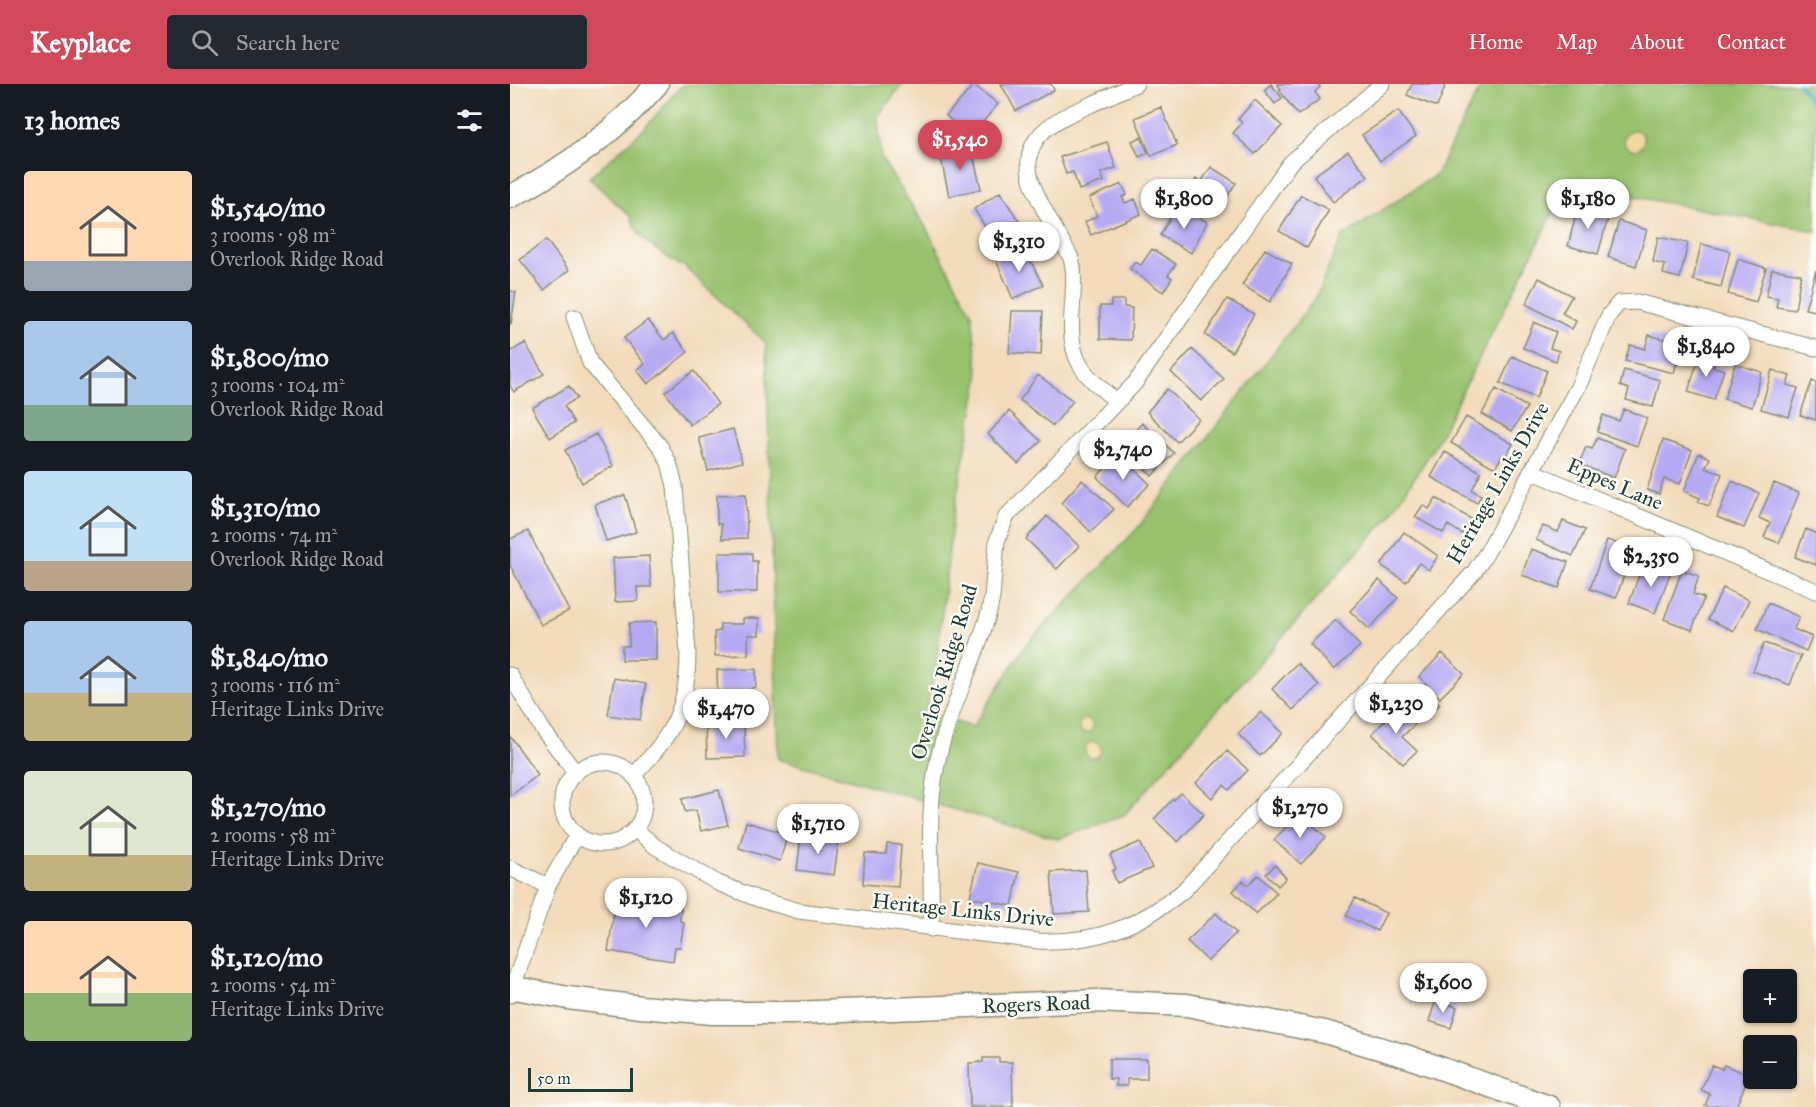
<!DOCTYPE html>
<html lang="en">
<head>
<meta charset="utf-8">
<style>
	:root { --surface:#171b24; --page:#242831; --text:#f1f3f6; --muted:#9ea1a6; --accent:#d1495b }
	body { margin:0; font-family:"IM FELL Great Primer",serif; background:var(--page); color:var(--text); height:100vh; display:flex; flex-direction:column; font-size:22px; white-space:nowrap }
	* { box-sizing:border-box; margin:0 }
	p { font-size:20px; color:var(--muted) }
	.icon { flex:none; width:33px; height:33px; fill:none; stroke:currentColor; stroke-width:2; stroke-linecap:round; stroke-linejoin:round }
	.map { position:relative; flex:1; overflow:hidden }
	.sheet { display:flex; flex-direction:column; background:var(--surface); width:510px }
	.sheet>* { flex:none }
	.fabs { position:absolute; left:1233px; top:885px; display:grid; gap:12px }
	.fabs a { display:grid; place-items:center; width:54px; height:54px; border-radius:6px; background:var(--surface); box-shadow:0 2px 4px #0004; font-size:30px }
	.scale { position:absolute; left:18px; bottom:15px; width:105px; box-sizing:border-box; padding-left:6px; border:3px solid #1f3d34; border-top:0; font-size:16px; line-height:21px; white-space:nowrap; color:#1f3d34; -webkit-text-stroke:4px #fdfcf7; paint-order:stroke }
	.price { position:absolute; translate:-50% -51px; padding:0 14px; border-radius:21px; background:#fff; color:#222; font-size:20px; line-height:39px; filter:drop-shadow(0 2px 3px #0008) }
	.price::after { content:''; position:absolute; left:50%; top:36px; width:18px; height:14px; margin-left:-9px; background:inherit; clip-path:polygon(0 0,100% 0,50% 100%) }
	.price.on { background:var(--accent); color:#fff }
	ul { padding:0; list-style:none }
	li { display:flex; align-items:center; gap:18px; height:150px; padding:0 24px }
	li span { display:grid; place-items:center; flex:none; width:168px; height:120px; border-radius:6px; color:#555 }
	li>.icon { margin-inline-start:auto }
	span .icon { width:72px; height:72px; fill:#fffc; stroke-width:1 }
	li b { font-size:26px }
	h2 { display:flex; justify-content:space-between; align-items:center; height:72px; padding:0 24px; font-size:26px }
	header { display:flex; align-items:center; gap:36px; box-sizing:border-box; height:84px; padding:0 30px; background:var(--accent); color:#fff }
	header strong { font-size:28px }
	nav { display:flex; gap:33px; margin-inline-start:auto; font-size:21px }
	.search { width:420px; height:54px; background:var(--page); display:flex; align-items:center; gap:15px; box-sizing:border-box; padding:0 21px; border-radius:6px; color:var(--muted); font-size:22px }
	main { display:flex; flex:1; min-height:0 }
	.map>svg:first-child { display:block }
</style>
</head>
<body>
<header>
<strong>Keyplace</strong>
<div class="search"><svg class="icon" aria-label="search" viewBox="0 0 24 24"><circle cx="10" cy="10" r="6"/><path d="M15 15l6 6"/></svg>Search here</div>
<nav><a>Home</a><a>Map</a><a>About</a><a>Contact</a></nav>
</header>
<main>
<section class="sheet">
<h2>13 homes<svg class="icon" aria-label="filters" viewBox="0 0 24 24"><path d="M4 7h16M4 17h16"/><circle cx="9" cy="7" r="2"/><circle cx="15" cy="17" r="2"/></svg></h2>
<ul>
<li><span style="background:linear-gradient(#ffd9b3 75%,#9aa5b1 0)"><svg class="icon" aria-label="home" viewBox="0 0 24 24"><path d="M3 11l9-7 9 7M6 9v11h12V9"/></svg></span><div><b>$1,540/mo</b><p>3 rooms · 98 m²</p><p>Overlook Ridge Road</p></div></li>
<li><span style="background:linear-gradient(#a9c7e8 70%,#7fa58c 0)"><svg class="icon" aria-label="home" viewBox="0 0 24 24"><path d="M3 11l9-7 9 7M6 9v11h12V9"/></svg></span><div><b>$1,800/mo</b><p>3 rooms · 104 m²</p><p>Overlook Ridge Road</p></div></li>
<li><span style="background:linear-gradient(#bfe0f5 75%,#b9a48a 0)"><svg class="icon" aria-label="home" viewBox="0 0 24 24"><path d="M3 11l9-7 9 7M6 9v11h12V9"/></svg></span><div><b>$1,310/mo</b><p>2 rooms · 74 m²</p><p>Overlook Ridge Road</p></div></li>
<li><span style="background:linear-gradient(#a9c7e8 60%,#c2b280 0)"><svg class="icon" aria-label="home" viewBox="0 0 24 24"><path d="M3 11l9-7 9 7M6 9v11h12V9"/></svg></span><div><b>$1,840/mo</b><p>3 rooms · 116 m²</p><p>Heritage Links Drive</p></div></li>
<li><span style="background:linear-gradient(#dfe7d0 70%,#c2b280 0)"><svg class="icon" aria-label="home" viewBox="0 0 24 24"><path d="M3 11l9-7 9 7M6 9v11h12V9"/></svg></span><div><b>$1,270/mo</b><p>2 rooms · 58 m²</p><p>Heritage Links Drive</p></div></li>
<li><span style="background:linear-gradient(#ffd9b3 60%,#8fb573 0)"><svg class="icon" aria-label="home" viewBox="0 0 24 24"><path d="M3 11l9-7 9 7M6 9v11h12V9"/></svg></span><div><b>$1,120/mo</b><p>2 rooms · 54 m²</p><p>Heritage Links Drive</p></div></li>
</ul>
</section>
<div class="map">
<svg width="1306" height="1023" viewBox="0 0 1306 1023">
	<rect width="100%" height="100%" fill="#fdfcf7"/>
	<filter id="ink" filterUnits="userSpaceOnUse"><feTurbulence type="fractalNoise" baseFrequency=".0167" numOctaves="2"/><feDisplacementMap in="SourceGraphic" scale="12" xChannelSelector="R" yChannelSelector="G"/><feConvolveMatrix kernelMatrix="1 2 1 2 8 2 1 2 1" color-interpolation-filters="sRGB"/></filter>
	<filter id="wash" filterUnits="userSpaceOnUse"><feTurbulence type="fractalNoise" baseFrequency=".008" numOctaves="4" result="noise"/><feDisplacementMap in="SourceGraphic" scale="24" xChannelSelector="R" yChannelSelector="G"/><feGaussianBlur stdDeviation="1.35" result="paint"/><feColorMatrix in="noise" values="0 0 0 0 0 0 0 0 0 0 0 0 0 0 0 0 0 1.4 0 .05"/><feComposite in="paint" operator="in"/></filter>
	<g filter="url(#wash)">
		<rect width="100%" height="100%" fill="#f2daba"/>
		<path fill="#97c16d" stroke="#5b7f50" stroke-width="1.5" d="M173,0H396L391,2L368,32L371,74L415,142L462,230L469,295L443,432L426,582L415,629L463,643L515,562L627,445L805,215L832,153L926,91L972,0H1306V147L1058,100L923,365L878,434L614,731L548,755L268,675L256,259L173,181H169C151,168 127,157 121,133L79,94L134,45Z"/>
		<path fill="#eeda9e" stroke="#868c69" stroke-width="1.5" d="M1114 56a10 10 0 1 1 20 0a10 10 0 1 1-20 0Z
			M569 642a7 7 0 1 1 14 0a7 7 0 1 1-14 0Z
			M575 666a8 8 0 1 1 16 0a8 8 0 1 1-16 0Z"/>
		<g fill="none" stroke-linecap="round" stroke-linejoin="round">
			<path stroke="#3caabb" stroke-width="4.5" d="M1289,0L1306,24"/>
		</g>
		<g id="blocks">
			<path fill="#b6a9f3" d="M491,0H541L544,6L506,27Z
				M761,0L772,14L765,20L754,6Z
				M767,0H808L810,3L805,8L810,15L788,31L769,6L771,5Z
				M902,0H936L927,23L897,11Z
				M464,1L488,20L460,53L436,32Z
				M745,16L772,42L745,70L723,49L732,39L728,35Z
				M651,23L667,61L641,72L625,34Z
				M888,27L906,52L870,77L852,51Z
				M631,53L638,69L629,73L622,57Z
				M597,58L606,84L591,89L594,97L569,106L563,88L556,90L550,73Z
				M461,62L471,105L439,112L430,70Z
				M838,67L858,92L823,118L804,92Z
				M701,83L726,99L710,124L680,104L686,95L691,98Z
				M612,100L617,111L612,113L615,119L625,115L631,130L581,151L575,138L587,132L579,114Z
				M490,108L514,145L487,162L464,125Z
				M791,111L819,126L797,164L769,147Z
				M672,123L697,138L681,169L650,151L662,131L666,133Z
				M1068,123L1099,131L1088,170L1058,162Z
				M1109,137L1137,146L1126,182L1098,173Z
				M1148,153L1178,159L1170,194L1153,190L1155,181L1143,178Z
				M36,156L59,186L34,206L10,176Z
				M1191,160L1220,167L1211,203L1183,196Z
				M513,162L533,201L503,215L486,176Z
				M642,165L666,180L658,191L662,194L653,208L620,185L625,178L631,181Z
				M755,165L782,180L760,218L732,201Z
				M1228,175L1256,184L1246,218L1218,210Z
				M1262,185L1291,190L1285,226L1266,223L1268,214L1256,212Z
				M1306,186V227L1295,225Z
				M1029,194L1062,212L1052,229L1066,237L1062,245L1016,220Z
				M0,207L6,208L1,240H0Z
				M717,215L744,230L722,268L695,251Z
				M601,216H614V223L622,224L621,256L590,255V222H601Z
				M502,227H533L531,271L499,269Z
				M138,236L154,256L163,249L178,268L138,300L127,286L135,280L114,254Z
				M1024,238L1046,248L1040,264L1049,267L1046,277L1013,264Z
				M1139,251L1172,260L1164,289L1115,277L1120,261L1135,265Z
				M15,259L34,290L4,308L0,302V268Z
				M682,265L714,295L691,317L661,288Z
				M1190,270L1206,275L1203,283L1214,286L1204,316L1178,308Z
				M1002,272L1037,287L1026,314L990,299Z
				M1225,280L1252,288L1242,323L1214,315Z
				M1114,286L1150,296L1143,323L1116,316L1119,305L1110,302Z
				M1262,286L1280,292L1277,301L1288,304L1279,333L1251,325Z
				M184,287L208,320L180,341L155,308Z
				M528,291L563,317L543,342L510,316Z
				M1302,297L1306,299V336L1290,331Z
				M59,302L67,314L54,322L64,339L40,354L22,324Z
				M657,305L689,335L667,358L637,328Z
				M986,305L1017,323L1002,347L972,330Z
				M1114,325L1137,334L1127,362L1087,348L1093,331L1109,337Z
				M499,327L531,357L508,380L478,350Z
				M956,333L1003,360L995,373L992,372L985,384L941,359Z
				M632,339L664,369L642,392L611,362Z
				M223,345L232,378L198,387L189,354Z
				M86,350L103,382L72,399L55,366Z
				M1087,354L1115,365L1104,394L1069,380L1076,363L1082,365Z
				M1153,356L1182,366L1170,400L1154,395L1149,410L1137,406Z
				M935,368L971,388L962,406L971,411L967,419L921,393Z
				M1189,369L1200,374L1195,384L1212,390L1199,422L1188,418L1190,414L1174,407Z
				M608,370L640,400L617,423L587,393Z
				M572,396L604,425L581,448L551,419Z
				M1222,397L1249,409L1234,444L1207,433Z
				M1264,399L1289,409L1269,459L1254,453L1260,439L1249,434Z
				M236,410L237,454L212,455L211,440H207V411Z
				M115,411L126,448L96,457L85,420Z
				M926,414L961,435L952,450L938,441L933,449L905,433L913,421L919,425Z
				M537,432L569,462L547,485L516,455Z
				M1053,437L1075,446L1063,472L1026,456L1033,442L1048,448Z
				M1296,445L1306,449V481L1285,473Z
				M18,447L59,527L31,541L0,481V455Z
				M894,448L928,472L919,486L909,479L896,498L871,481Z
				M1097,456L1112,461L1106,479L1117,483L1106,514L1080,505Z
				M1021,465L1058,478L1049,504L1012,491Z
				M209,469H242V477H247V508H209Z
				M139,472L141,503H127L128,517L105,518L103,474Z
				M1149,477L1163,482L1145,529L1119,519L1131,486L1143,491Z
				M1172,486L1189,492L1183,510L1194,514L1182,546L1154,535Z
				M869,496L888,514L859,545L840,527Z
				M1213,504L1239,516L1224,547L1198,535Z
				M1258,519L1289,533L1284,545L1302,553L1296,567L1247,545Z
				M233,534H249V551H238V571L205,572L204,548L210,547V540H233Z
				M826,536L850,562L824,586L800,560Z
				M146,538V576H112V562H119V539Z
				M1254,559L1291,572L1280,601L1243,587Z
				M932,569L954,590L930,614L909,593Z
				M787,579L809,601L783,626L762,605Z
				M246,585V603L241,604L242,627L208,628L207,586Z
				M104,594L136,600L130,636L98,631Z
				M917,608L930,620L920,630L908,619Z
				M888,623L905,640L892,653L907,667L893,680L862,650Z
				M751,628L773,649L750,672L728,650Z
				M234,639L235,673L197,674L196,640Z
				M0,652L28,691L0,712Z
				M717,667L738,686L719,706L714,701L702,714L686,699Z
				M209,706L218,741L191,747L186,726L175,728L172,715Z
				M671,709L694,730L668,758L644,735L663,715L664,716Z
				M789,729L816,753L791,780L764,756Z
				M236,738L278,750L270,777L229,764Z
				M291,752L329,756L324,791L287,786Z
				M630,758L642,784L607,799L602,787L606,785L600,771Z
				M377,760L391,761L388,803L353,800L355,769L376,770Z
				M468,779L509,788L502,822L460,813Z
				M765,781L776,794L768,802L756,790Z
				M576,786L579,828L544,830L541,788Z
				M748,791L767,809L746,830L723,807L733,797L738,801Z
				M106,814L171,823L170,837L174,838L170,863H165L163,877L98,867Z
				M845,814L876,829L867,847L836,832Z
				M706,829L726,849L698,877L677,857Z
				M926,916L947,923L941,944L919,937Z
				M473,974H489V978H502L503,1023H460L459,979L473,978Z
				M599,975H637V995H617V1002H606V995H599Z
				M1202,981L1212,985L1214,981L1239,991L1226,1023L1205,1021L1201,1023L1195,1021L1200,1010L1191,1006Z"/>
		</g>
	</g>
	<g filter="url(#ink)">
		<use href="#blocks" fill-opacity="0" stroke="#888c77" stroke-width="1.5"/>
		<g fill="none" stroke-linecap="round" stroke-linejoin="round">
			<defs>
				<path id="minor" d="M64,233L80,279L150,362L159,379L165,402L178,569C178,625 162,652 123,692
					M606,317C596,308 583,299 575,288C551,258 567,218 563,183L561,174C549,151 528,120 521,95C509,52 547,35 580,21C595,14 611,7 626,0
					M1021,387L1306,507
					M0,591L33,646L66,689
					M52 719a41 41 0 1 1 82 0a41 41 0 1 1-82 0Z
					M125,745L146,763L208,799L248,815L289,827L528,857C587,859 628,843 673,807L964,488L976,470L1068,303L1099,231L1109,219L1127,218L1306,264
					M0,784L38,802
					M421,845C423,792 416,737 426,685C436,631 464,581 479,528L482,513L487,457L496,433L625,299L780,79L872,0
					M0,911L38,802L67,751"/>
				<path id="secondary" d="M0,113C54,85 107,46 147,0
					M0,903L58,914L131,923L202,929H282L585,917L677,921L815,948L899,973L1039,1023"/>
			</defs>
			<use href="#minor" stroke="#888c77" stroke-width="17"/>
			<use href="#secondary" stroke="#888c77" stroke-width="25"/>
			<use href="#minor" stroke="#fff" stroke-width="15"/>
			<use href="#secondary" stroke="#fff" stroke-width="22"/>
		</g>
	</g>
	<g text-anchor="middle" dominant-baseline="central" stroke-width="5" stroke-linejoin="round" paint-order="stroke">
		<g font-size="21" fill="#1f3d34" stroke="#fdfcf7">
			<text transform="translate(988 399) rotate(-60)">Heritage Links Drive</text>
			<text transform="translate(1105 400) rotate(23)">Eppes Lane</text>
			<text transform="translate(434 588) rotate(-73)">Overlook Ridge Road</text>
			<text transform="translate(453 826) rotate(6)">Heritage Links Drive</text>
			<text transform="translate(526 920) rotate(-2)">Rogers Road</text>
		</g>
	</g>
</svg>
<div class="fabs">
<a>+</a>
<a>−</a>
</div>
<div class="scale">50 m</div>
<b class="price on" style="left:450px;top:87px">$1,540</b>
<b class="price" style="left:674px;top:146px">$1,800</b>
<b class="price" style="left:1078px;top:146px">$1,180</b>
<b class="price" style="left:509px;top:189px">$1,310</b>
<b class="price" style="left:1196px;top:294px">$1,840</b>
<b class="price" style="left:613px;top:397px">$2,740</b>
<b class="price" style="left:1141px;top:504px">$2,350</b>
<b class="price" style="left:886px;top:651px">$1,230</b>
<b class="price" style="left:216px;top:656px">$1,470</b>
<b class="price" style="left:790px;top:755px">$1,270</b>
<b class="price" style="left:308px;top:771px">$1,710</b>
<b class="price" style="left:136px;top:845px">$1,120</b>
<b class="price" style="left:933px;top:930px">$1,600</b>
</div>
</main>
</body>
</html>
